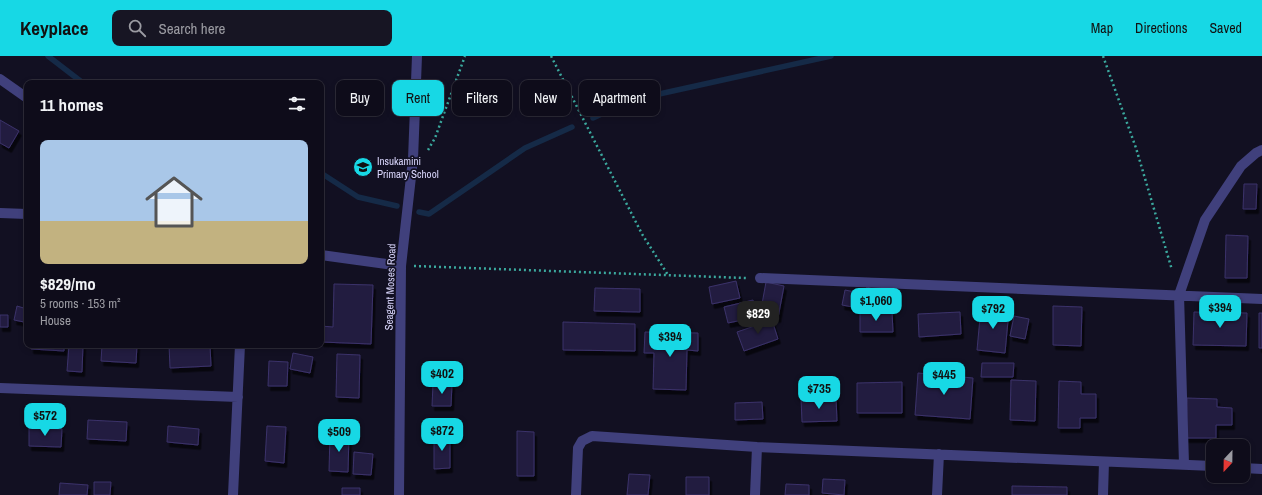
<!DOCTYPE html>
<html lang="en">
<head>
<meta charset="utf-8">
<style>
	:root { --surface:#0e0c1a; --page:#171523; --text:#f1f3f6; --muted:#9b9ba2; --line:#2e2c39; --accent:#17d8e5 }
	body { margin:0; font-family:"Archivo Narrow",sans-serif; background:var(--page); color:var(--text); height:100vh; display:flex; flex-direction:column; font-size:15px; white-space:nowrap }
	* { box-sizing:border-box; margin:0 }
	p { font-size:13px; color:var(--muted) }
	.icon { flex:none; width:22px; height:22px; fill:none; stroke:currentColor; stroke-width:2; stroke-linecap:round; stroke-linejoin:round }
	.map { position:relative; flex:1; overflow:hidden }
	.sheet { position:absolute; left:24px; top:24px; width:300px; height:268px; display:flex; flex-direction:column; background:var(--surface); border-radius:8px; box-shadow:0 2px 6px #0003,0 0 0 1px var(--line) }
	.sheet>* { flex:none }
	.hud { position:absolute; left:336px; top:24px; width:380px; height:36px; display:flex; gap:8px }
	.needle { width:26px; rotate:202deg }
	.buttons { position:absolute; left:1206px; top:383px; display:grid; gap:8px }
	.buttons a { display:grid; place-items:center; width:44px; height:44px; border-radius:8px; background:var(--surface); box-shadow:0 2px 6px #0003,0 0 0 1px var(--line); font-size:20px }
	.price { position:absolute; translate:-50% -34px; padding:0 9px; border-radius:8px; background:var(--accent); color:#111; font-size:13px; line-height:26px; filter:drop-shadow(0 1px 2px #0008) }
	.price::after { content:''; position:absolute; left:50%; top:24px; width:12px; height:9px; margin-left:-6px; background:inherit; clip-path:polygon(0 0,100% 0,50% 100%) }
	.price.active { background:#222; color:#fff }
	ul { padding:0; list-style:none }
	li { display:grid; align-content:center; gap:8px; height:212px; padding:0 16px }
	li span { display:grid; place-items:center; height:124px; border-radius:8px; color:#555 }
	li>.icon { margin-inline-start:auto }
	span .icon { width:72px; height:72px; fill:#fffc; stroke-width:1 }
	li b { font-size:17px }
	h2 { display:flex; justify-content:space-between; align-items:center; height:48px; padding:0 16px; font-size:17px }
	.chip { padding:0 14px; border-radius:8px; background:var(--surface); box-shadow:0 2px 6px #0003,0 0 0 1px var(--line); font-size:14px; line-height:36px }
	.chip.active { background:var(--accent); color:#111 }
	header { display:flex; align-items:center; gap:24px; box-sizing:border-box; height:56px; padding:0 20px; background:var(--accent); color:#111 }
	header strong { font-size:19px }
	nav { display:flex; gap:22px; margin-inline-start:auto; font-size:14px }
	.search { width:280px; height:36px; background:var(--page); display:flex; align-items:center; gap:10px; box-sizing:border-box; padding:0 14px; border-radius:8px; color:var(--muted); font-size:15px }
	.map>svg:first-child { display:block }
</style>
</head>
<body>
<header>
<strong>Keyplace</strong>
<div class="search"><svg class="icon" aria-label="search" viewBox="0 0 24 24"><circle cx="10" cy="10" r="6"/><path d="M15 15l6 6"/></svg>Search here</div>
<nav><a>Map</a><a>Directions</a><a>Saved</a></nav>
</header>
<div class="map">
<svg width="1262" height="439" viewBox="0 0 1262 439">
	<defs>
		<filter id="shadow"><feDropShadow dx="2.5" dy="4.5" stdDeviation="0" flood-color="#0009"/></filter>
	</defs>
	<rect width="100%" height="100%" fill="#121022"/>
	<g fill="none" stroke-linecap="round" stroke-linejoin="round">
		<path stroke="#152a47" stroke-width="5.5" d="M48,0L83,27
			M593,62L632,44L831,0
			M321,117L358,141L397,150
			M419,156L429,158L525,92L572,71"/>
	</g>
	<path fill="#241e41" stroke="#3b326a" filter="url(#shadow)" d="M0,64L19,75L9,92L0,87Z
		M1244,128H1257L1256,153H1243Z
		M1226,179L1248,180L1247,222H1225Z
		M736,225L740,242L712,248L709,231Z
		M766,226L784,230L778,262L760,259Z
		M334,228L373,229L371,288L321,286V270L333,271Z
		M867,231L879,235L873,254L860,250Z
		M595,232L640,233V256L594,255Z
		M845,234L860,237L858,252L842,249Z
		M753,244L757,261L728,267L724,251Z
		M17,250L27,253L24,266L14,264Z
		M1053,250L1082,251L1081,290L1053,289Z
		M981,251L1009,254L1005,297L977,294Z
		M892,255L893,276H860V256Z
		M960,256L961,278L919,281L918,258Z
		M1194,256L1247,257L1246,290L1193,289Z
		M1259,257H1262V292H1259Z
		M0,259H8V271H0Z
		M1014,260L1029,263L1025,283L1010,280Z
		M772,264L778,283L744,295L737,276Z
		M563,266L635,268V295L563,294Z
		M645,276L698,277V295L687,294L686,334L653,333L654,297H644Z
		M31,289H64V295L31,293Z
		M69,289H83L82,316L67,315Z
		M102,289H137L136,307L101,305Z
		M169,289H210L211,310L170,312Z
		M293,297L313,301L310,317L290,313Z
		M337,298L360,299L359,342L336,341Z
		M269,305L288,306L287,330H268Z
		M982,307H1014L1013,321H981Z
		M918,317L973,322L970,363L915,359Z
		M1011,324L1036,325L1035,365L1010,364Z
		M1059,325L1081,326V338H1096V362H1080V372H1058Z
		M902,326V357H857V327Z
		M433,328H452L451,350H432Z
		M836,341L837,365L802,366L801,342Z
		M1187,342L1217,343V351L1232,352V369H1216V382H1186Z
		M762,346L763,363L735,364V347Z
		M88,364L127,366L126,385L87,383Z
		M168,370L199,373L198,389L167,386Z
		M267,370L286,371L284,407L265,405Z
		M29,372L62,373L61,391L29,390Z
		M517,375L534,376V420H517Z
		M330,378L349,379L348,416L329,415Z
		M434,379H450V412L434,413Z
		M354,396L373,398L371,419L353,418Z
		M629,418L650,419L648,439H627Z
		M686,421H709V439H686Z
		M823,423L845,424L844,439L822,437Z
		M94,426H111L110,439H94Z
		M60,427L88,429L87,439H59Z
		M786,428L809,429V439H785Z
		M1012,430L1067,431V439H1012Z
		M342,432H360V439H342Z"/>
	<g fill="none" stroke-linecap="round" stroke-linejoin="round">
		<path stroke="#3ba99e" stroke-width="2.5" stroke-dasharray="2 3" stroke-linecap="butt" d="M551,0L642,178L668,219
			M1103,0L1136,92L1172,214
			M428,94L435,82L465,0
			M414,210L746,222"/>
		<path stroke="#40407c" stroke-width="10" d="M0,23L27,42
			M0,157L27,158
			M321,199L401,210
			M760,222L1262,243
			M0,332L238,341
			M1184,408L1179,239L1205,164L1241,110L1256,97L1262,94
			M1243,412L1262,413
			M233,439L240,289
			M399,439L401,210L413,103L417,0
			M576,439L578,392L582,385L592,380L757,391L1213,410
			M755,439L757,391
			M937,439L939,398
			M1103,439L1104,406"/>
	</g>
	<defs>
		<symbol id="school-disc" viewBox="-11 -11 22 22"><circle r="9.5" fill="#17d8e5" stroke="#121022"/><path d="M0-5L7-2L0 1L-7-2ZM-4 1L0 2.5L4 1V4Q0 6-4 4Z" fill="#111"/></symbol>
	</defs>
	<g fill-rule="evenodd">
		<use href="#school-disc" x="352" y="100" width="22" height="22"/>
	</g>
	<g text-anchor="middle" dominant-baseline="central" stroke-width="3.5" stroke-linejoin="round" paint-order="stroke">
		<g font-size="11" fill="#d8d5fb" stroke="#121022" text-anchor="start">
			<text x="377" y="105">Insukamini<tspan x="377" dy="13">Primary School</tspan></text>
		</g>
		<g font-size="11" fill="#d8d5fb" stroke="#121022">
			<text transform="translate(390 231) rotate(-88)">Seagent Moses Road</text>
		</g>
	</g>
</svg>
<div class="buttons">
<a><svg class="needle" viewBox="-14 -14 28 28"><path d="M0-13l5 13h-10z" fill="#e53935"/><path d="M0 13l5-13h-10z" fill="#9b9ba2"/></svg></a>
</div>
<b class="price" style="left:876px;top:266px">$1,060</b>
<b class="price" style="left:1220px;top:273px">$394</b>
<b class="price" style="left:993px;top:274px">$792</b>
<b class="price active" style="left:758px;top:279px">$829</b>
<b class="price" style="left:670px;top:302px">$394</b>
<b class="price" style="left:442px;top:339px">$402</b>
<b class="price" style="left:944px;top:340px">$445</b>
<b class="price" style="left:819px;top:354px">$735</b>
<b class="price" style="left:45px;top:381px">$572</b>
<b class="price" style="left:442px;top:396px">$872</b>
<b class="price" style="left:339px;top:397px">$509</b>
<div class="hud">
<a class="chip">Buy</a>
<a class="chip active">Rent</a>
<a class="chip">Filters</a>
<a class="chip">New</a>
<a class="chip">Apartment</a>
</div>
<section class="sheet">
<h2>11 homes<svg class="icon" aria-label="filters" viewBox="0 0 24 24"><path d="M4 7h16M4 17h16"/><circle cx="9" cy="7" r="2"/><circle cx="15" cy="17" r="2"/></svg></h2>
<ul>
<li><span style="background:linear-gradient(#a9c7e8 65%,#c2b280 0)"><svg class="icon" aria-label="home" viewBox="0 0 24 24"><path d="M3 11l9-7 9 7M6 9v11h12V9"/></svg></span><div><b>$829/mo</b><p>5 rooms · 153 m²</p><p>House</p></div></li>
</ul>
</section>
</div>
</body>
</html>
